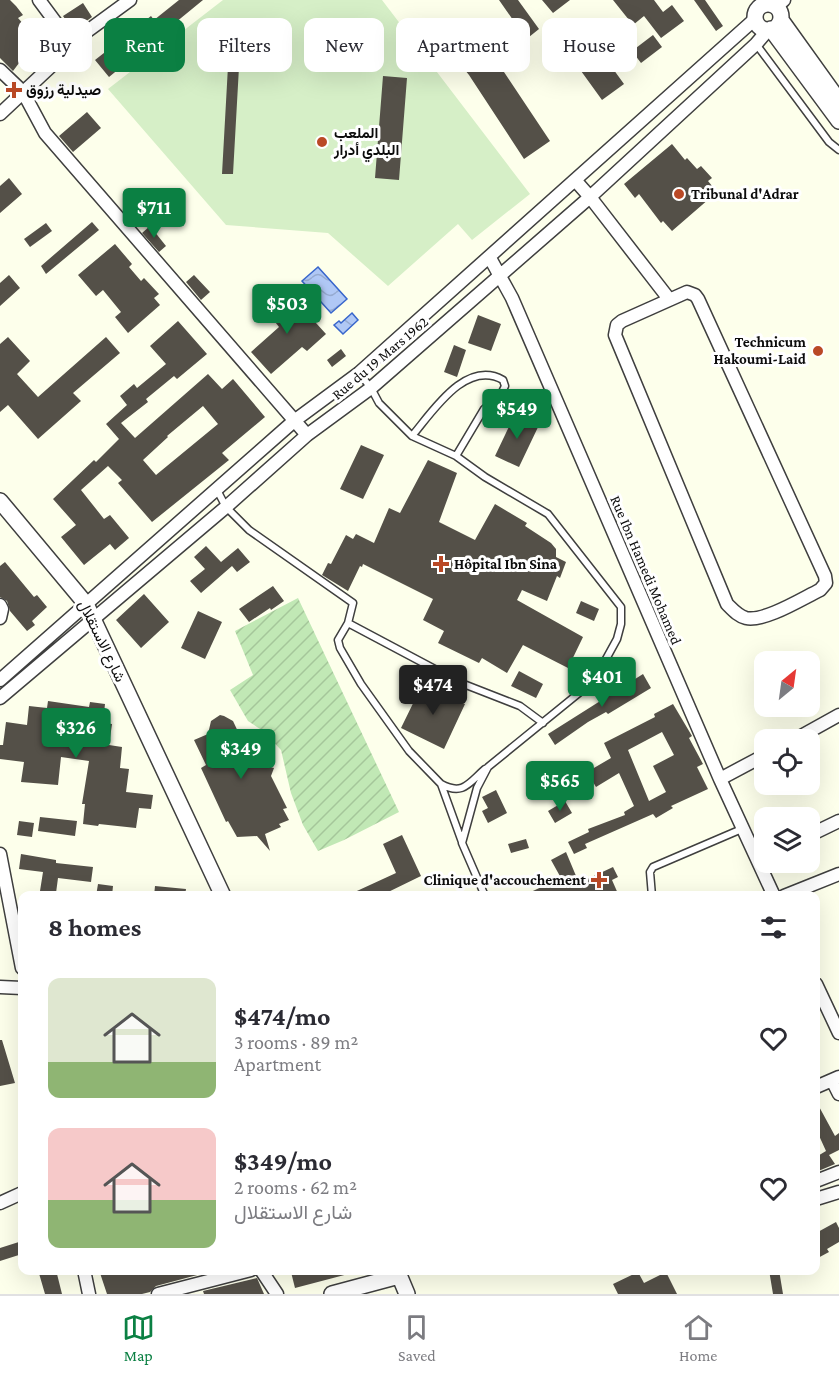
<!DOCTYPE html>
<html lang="en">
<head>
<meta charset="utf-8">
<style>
	:root { --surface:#fff; --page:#f7f7f7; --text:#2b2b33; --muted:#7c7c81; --line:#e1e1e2; --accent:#0b8043 }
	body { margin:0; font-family:"Crimson Pro",Vazirmatn,serif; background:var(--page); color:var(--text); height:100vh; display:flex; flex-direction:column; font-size:22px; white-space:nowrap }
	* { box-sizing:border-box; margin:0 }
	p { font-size:20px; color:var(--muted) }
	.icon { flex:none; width:33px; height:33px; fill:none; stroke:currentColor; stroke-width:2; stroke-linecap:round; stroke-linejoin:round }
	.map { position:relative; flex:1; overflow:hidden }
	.drawer { position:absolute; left:18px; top:891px; width:802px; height:384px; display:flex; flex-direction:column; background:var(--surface); border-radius:12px; box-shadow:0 6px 24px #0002 }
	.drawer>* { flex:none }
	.top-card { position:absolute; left:18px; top:18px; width:804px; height:54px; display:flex; gap:12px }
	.needle { width:39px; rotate:29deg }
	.tools { position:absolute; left:754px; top:651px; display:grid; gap:12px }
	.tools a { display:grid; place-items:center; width:66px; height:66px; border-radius:12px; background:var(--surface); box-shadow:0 6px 24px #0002; font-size:30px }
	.price { position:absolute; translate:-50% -51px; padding:0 14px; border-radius:6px; background:var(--accent); color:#fff; font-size:20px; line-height:39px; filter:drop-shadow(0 2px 3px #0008) }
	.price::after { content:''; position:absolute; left:50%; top:36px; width:18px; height:14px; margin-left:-9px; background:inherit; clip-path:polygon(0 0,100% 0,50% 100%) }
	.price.selected { background:#222; color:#fff }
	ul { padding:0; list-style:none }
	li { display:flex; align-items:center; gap:18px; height:150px; padding:0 30px }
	li span { display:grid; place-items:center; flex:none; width:168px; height:120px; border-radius:12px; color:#555 }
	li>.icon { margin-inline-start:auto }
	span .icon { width:72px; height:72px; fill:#fffc; stroke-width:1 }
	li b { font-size:26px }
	h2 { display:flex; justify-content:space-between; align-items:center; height:72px; padding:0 30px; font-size:26px }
	.chip { padding:0 21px; border-radius:12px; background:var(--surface); box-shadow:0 6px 24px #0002; font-size:21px; line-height:54px }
	.chip.selected { background:var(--accent); color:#fff }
	.tabs { display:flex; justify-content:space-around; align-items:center; height:84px; border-top:2px solid var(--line); background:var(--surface); font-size:16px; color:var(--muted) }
	.tabs a { display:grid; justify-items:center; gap:3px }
	.tabs .selected { color:var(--accent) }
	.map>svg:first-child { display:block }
</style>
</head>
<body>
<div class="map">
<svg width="839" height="1294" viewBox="0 0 839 1294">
	<defs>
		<pattern id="garden-furrows" width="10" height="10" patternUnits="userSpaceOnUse" patternTransform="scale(1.5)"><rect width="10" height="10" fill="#c1e8b5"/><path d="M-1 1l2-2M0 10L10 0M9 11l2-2" fill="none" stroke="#a5c69a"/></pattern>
		<pattern id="water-waves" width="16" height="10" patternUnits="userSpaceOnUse" patternTransform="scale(1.5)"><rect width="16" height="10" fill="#b0c8f5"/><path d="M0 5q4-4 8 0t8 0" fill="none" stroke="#96abd1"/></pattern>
	</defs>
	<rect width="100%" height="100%" fill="#fdffeb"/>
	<path fill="url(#garden-furrows)" d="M298,598L399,812L344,840L318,851L303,825L291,793L281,750L263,731L248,721L230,690L253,675L235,631Z"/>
	<path fill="#d6efc7" d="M223,0H382L530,194L472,240L458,224L388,286L328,233L226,225L108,89Z"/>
	<path fill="url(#water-waves)" stroke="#3866cc" stroke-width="1.5" d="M318,267L347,299L331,313L302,281Z
		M352,313L358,320L343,334L334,325L339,321L341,323Z"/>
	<path fill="#545048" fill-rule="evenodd" d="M0,0H10L16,6L23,15L18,18L40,43L22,59L13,71L0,58Z
		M179,0H203L109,77L95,60L151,16L154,20Z
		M499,0H518L539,29L514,49L500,31L513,20Z
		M542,0H570L553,13Z
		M613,0H654L663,12L672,5L684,21L661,38L644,16L633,25Z
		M694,0H705L723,26L716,31Z
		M83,3L92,17L73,31L63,16Z
		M577,22L586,35L553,56L545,44Z
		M463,24L494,62L496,60L550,141L524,159L469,75L442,42Z
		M653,35L662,47L641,63L632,51Z
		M598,48L624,84L602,100L576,64Z
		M228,66L239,67L233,174H222Z
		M383,76L407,78L399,180L375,178Z
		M87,112L101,128L73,152L59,136Z
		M672,144L685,160L687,158L697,169L701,166L712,178L708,181L717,192L672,231L663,221L661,223L639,194L635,198L624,184Z
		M9,178L22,194L0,213V186Z
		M92,222L99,230L46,274L41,266Z
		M46,223L52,231L30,247L24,239Z
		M150,226L166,246L159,252L142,233Z
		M115,244L132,264L129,267L141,281L144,278L159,294L154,298L160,305L128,333L115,317L121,312L103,290L96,296L78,275Z
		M9,275L20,288L0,306V283Z
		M194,275L210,292L201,300L186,282Z
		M284,295L300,317L306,312L326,334L307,351L302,347L271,374L251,352L279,327L265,309Z
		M478,315L501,324L491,351L468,343Z
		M178,321L207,354L177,379L174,376L146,399L148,402L121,423L135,438L208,374L222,389L233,379L265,417L222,453L229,460L152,522L118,483L122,480L108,466L81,490L104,519L110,515L129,538L115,550L110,544L84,565L61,537L76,525L53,499L94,460L96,462L119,439L106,424L127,405L120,396L134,384L137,388L166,364L150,346ZM203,406L218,424L156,475L143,460L168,437L167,436Z
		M8,337L30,361L17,374L38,397L106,337L120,353L73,393L81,401L38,439L8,405L0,412V344Z
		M454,345L466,350L457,377L444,372Z
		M341,349L346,356L332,367L327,360Z
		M515,414L539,425L519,467L495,456Z
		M361,445L384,455L363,499L340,489Z
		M428,460L457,473L439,522L475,540L495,504L527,523L525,526L551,543L556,549V557L566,562L560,578L557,576L547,601L522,590L517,600L583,637L568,668L523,645L507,673L482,658L479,663L438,643L444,631L423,620L433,599L363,564L362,567L360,566L348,591L322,575L328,563L331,564L346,535L353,539L356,534L374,543L389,508L400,513Z
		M206,546L221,562L238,548L250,562L237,572L232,566L201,593L190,581L205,569L194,557Z
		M5,562L34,597L37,595L47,607L32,621L35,625L27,631L10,611L7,601L0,597V566Z
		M273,586L284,601L271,610L270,608L249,622L239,609Z
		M144,594L169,622L141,648L116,620Z
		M581,601L599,609L594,621L576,613Z
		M198,611L222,622L205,659L181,648Z
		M519,671L543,684L536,698L511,686Z
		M643,674L651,688L608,714L606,712L588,722L555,745L548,734Z
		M423,683L465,704L444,749L401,728Z
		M48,701L89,707L90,702L105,704L103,723L112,724L109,745L122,747L120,768L129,769L126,792L153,795L151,809L139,808L136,828L99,824L98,826L83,824L85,804H82L89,761L61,757L58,785L21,782L24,762L0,759V745H3L6,722L27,725L29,706L47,708Z
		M673,704L692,736L689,738L703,764L697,767L708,789L671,806L673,808L656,818L653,814L585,844L587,848L574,854L568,842L589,832L588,829L625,815L624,812L634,806L619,773L596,787L587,772L611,758L604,743L655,717L654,714ZM662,732L674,755L653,766L666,792L649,801L628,750Z
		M220,715L224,716L233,721L241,738L253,736L258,738L267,749V766L274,768L271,776L287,808L283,809L289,820L279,824L281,827L265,834L270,851L257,836L237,837L228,821L226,822L201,768L206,765L194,740L208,734L211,721Z
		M558,768L565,779L553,787L546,776Z
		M496,790L507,813L488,823L482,811L488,808L482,797Z
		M565,801L572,813L555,823L548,811Z
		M40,817L77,821L75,836L38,831Z
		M19,821L34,823L32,837L17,835Z
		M402,835L421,876L380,896H346L396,873L383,844Z
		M526,839L529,848L511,853L508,844Z
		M566,852L579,883L613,867L618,877L612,880L619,896H522L561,878L551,860Z
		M21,854L56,860V863L93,867L91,882L58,878L56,893L40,891L43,872L19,869Z
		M98,884L113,886L112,896H96Z
		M155,886L186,889L185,896H154Z
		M0,1040H2L15,1083L0,1086Z
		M816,1101L835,1136L839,1133V1150L829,1155L835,1164L816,1172V1157L826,1151L816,1129Z
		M836,1222L839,1228V1242L827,1249L829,1252L816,1259V1233Z
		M22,1241V1254L0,1261V1248Z
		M38,1270H56L62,1294H45Z
		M99,1270H216L156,1286L150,1292L142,1294H107Z
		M298,1270H351L352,1273L295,1288L291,1272Z
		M769,1270H779L783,1294H773Z
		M638,1272L644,1283L666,1272L677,1294H618L613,1284Z
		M257,1278L264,1294H204L203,1291Z"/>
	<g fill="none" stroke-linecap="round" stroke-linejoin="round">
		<defs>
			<path id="service" d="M756,44L829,142L839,150
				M359,373L371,388L379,403L412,436L456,456L485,477L548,514L621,607V624L617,639L600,670L579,693L488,767L477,788L462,843L485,896
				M412,436C433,411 466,359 503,380L505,386L501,394L484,409L456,456
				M217,490L226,507L249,530L353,603L348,623L338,640L340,648L361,684L409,751L441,784L462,842
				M348,623L461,683L520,706L543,723
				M441,784C463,796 469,783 485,769
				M652,896L650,872L653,867L744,828"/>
			<path id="minor" d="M776,7L784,0
				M67,46L130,0
				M0,70L23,92L45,133L307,435
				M0,114L64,54L67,46L65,35L39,0
				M575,180L590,197L669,299
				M490,258L512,298L720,779L774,896
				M687,292L695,295L698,299L825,576L826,583L820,590C803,598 765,622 746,618C738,616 733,610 727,604L615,335L617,325L622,321Z
				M0,605L2,609L0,618
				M0,680L294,421L359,373L755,19
				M0,698L226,507L307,435L371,388L590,197L756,44L768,30
				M794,740L839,715
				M720,779L765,755
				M810,835L839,821
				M0,854L22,968
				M784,896L839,874
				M816,984L839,1033
				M0,987L22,988
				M832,1080L839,1094
				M816,1087L839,1077
				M816,1181L839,1172
				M816,1199L839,1192
				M0,1203L22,1193
				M84,1270L89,1294
				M261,1270L277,1294
				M158,1294L251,1270"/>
			<path id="tertiary" d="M755 17a13 13 0 1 1 26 0a13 13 0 1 1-26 0Z
				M781,20L839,101
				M771,29L839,121
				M0,501L86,604L223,896
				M397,1270L407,1294
				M332,1294L399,1276"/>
		</defs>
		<use href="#service" stroke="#3f3f3f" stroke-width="9"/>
		<use href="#minor" stroke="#3f3f3f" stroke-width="15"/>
		<use href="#tertiary" stroke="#3f3f3f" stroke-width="18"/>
		<use href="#service" stroke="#fff" stroke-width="6"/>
		<use href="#minor" stroke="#fff" stroke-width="12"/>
		<use href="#tertiary" stroke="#fff" stroke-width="15"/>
	</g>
	<g fill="#ba4926" stroke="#fff" stroke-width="2">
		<path d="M11 81h6v6h6v6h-6v6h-6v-6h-6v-6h6z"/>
		<circle cx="322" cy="142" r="6"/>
		<circle cx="679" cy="194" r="6"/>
		<circle cx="818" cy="351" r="6"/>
		<path d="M438 555h6v6h6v6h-6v6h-6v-6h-6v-6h6z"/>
		<path d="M596 871h6v6h6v6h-6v6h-6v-6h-6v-6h6z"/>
	</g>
	<g text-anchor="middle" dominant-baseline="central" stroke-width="6" stroke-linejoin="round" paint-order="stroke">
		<g font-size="15" font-weight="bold" fill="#0c0c0c" stroke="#fff" text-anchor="start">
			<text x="26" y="90">صيدلية رزوق</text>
			<text x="334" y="133">الملعب<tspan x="334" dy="17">البلدي أدرار</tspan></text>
			<text x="691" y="194">Tribunal d'Adrar</text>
			<text x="806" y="342" text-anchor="end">Technicum<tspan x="806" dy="17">Hakoumi-Laid</tspan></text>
			<text x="454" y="564">Hôpital Ibn Sina</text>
			<text x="586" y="880" text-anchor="end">Clinique d'accouchement</text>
		</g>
		<g font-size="15" fill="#0c0c0c" stroke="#fff">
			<text transform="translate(380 358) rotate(-40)">Rue du 19 Mars 1962</text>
			<text transform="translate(646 570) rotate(67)">Rue Ibn Hamedi Mohamed</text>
			<text transform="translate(102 641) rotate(64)">شارع الاستقلال</text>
		</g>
	</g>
</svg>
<div class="tools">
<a><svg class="needle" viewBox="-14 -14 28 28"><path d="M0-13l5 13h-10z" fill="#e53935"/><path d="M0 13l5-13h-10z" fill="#7c7c81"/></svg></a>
<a><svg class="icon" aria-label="locate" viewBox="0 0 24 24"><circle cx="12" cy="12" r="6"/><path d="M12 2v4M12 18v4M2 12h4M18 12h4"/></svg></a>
<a><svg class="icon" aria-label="layers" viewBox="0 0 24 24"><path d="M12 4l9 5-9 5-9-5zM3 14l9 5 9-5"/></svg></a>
</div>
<b class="price" style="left:154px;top:239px">$711</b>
<b class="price" style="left:287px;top:335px">$503</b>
<b class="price" style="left:517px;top:440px">$549</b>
<b class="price" style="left:602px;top:708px">$401</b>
<b class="price selected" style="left:433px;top:716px">$474</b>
<b class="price" style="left:76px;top:759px">$326</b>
<b class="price" style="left:241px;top:780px">$349</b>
<b class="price" style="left:560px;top:812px">$565</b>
<div class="top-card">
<a class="chip">Buy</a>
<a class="chip selected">Rent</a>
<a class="chip">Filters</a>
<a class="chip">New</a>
<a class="chip">Apartment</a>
<a class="chip">House</a>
</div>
<section class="drawer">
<h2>8 homes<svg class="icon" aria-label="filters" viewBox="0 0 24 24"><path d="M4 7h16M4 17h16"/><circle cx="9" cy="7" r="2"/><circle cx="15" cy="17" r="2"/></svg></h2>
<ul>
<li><span style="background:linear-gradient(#dfe7d0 70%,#8fb573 0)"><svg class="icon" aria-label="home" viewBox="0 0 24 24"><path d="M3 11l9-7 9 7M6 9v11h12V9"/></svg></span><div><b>$474/mo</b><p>3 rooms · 89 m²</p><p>Apartment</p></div><svg class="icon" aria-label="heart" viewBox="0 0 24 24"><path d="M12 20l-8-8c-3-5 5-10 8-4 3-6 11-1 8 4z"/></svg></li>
<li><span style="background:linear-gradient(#f6c9c9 60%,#8fb573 0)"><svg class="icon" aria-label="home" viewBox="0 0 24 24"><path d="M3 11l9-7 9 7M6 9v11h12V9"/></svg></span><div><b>$349/mo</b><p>2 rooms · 62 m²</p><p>شارع الاستقلال</p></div><svg class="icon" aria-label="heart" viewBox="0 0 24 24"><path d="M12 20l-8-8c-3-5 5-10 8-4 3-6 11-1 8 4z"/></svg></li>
</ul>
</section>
</div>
<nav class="tabs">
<a class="selected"><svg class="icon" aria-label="map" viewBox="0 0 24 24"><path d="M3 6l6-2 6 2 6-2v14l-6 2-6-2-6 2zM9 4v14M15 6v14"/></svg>Map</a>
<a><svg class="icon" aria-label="saved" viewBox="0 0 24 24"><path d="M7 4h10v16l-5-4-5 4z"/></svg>Saved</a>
<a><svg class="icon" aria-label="home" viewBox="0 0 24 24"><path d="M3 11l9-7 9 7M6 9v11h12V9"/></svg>Home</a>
</nav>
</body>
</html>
